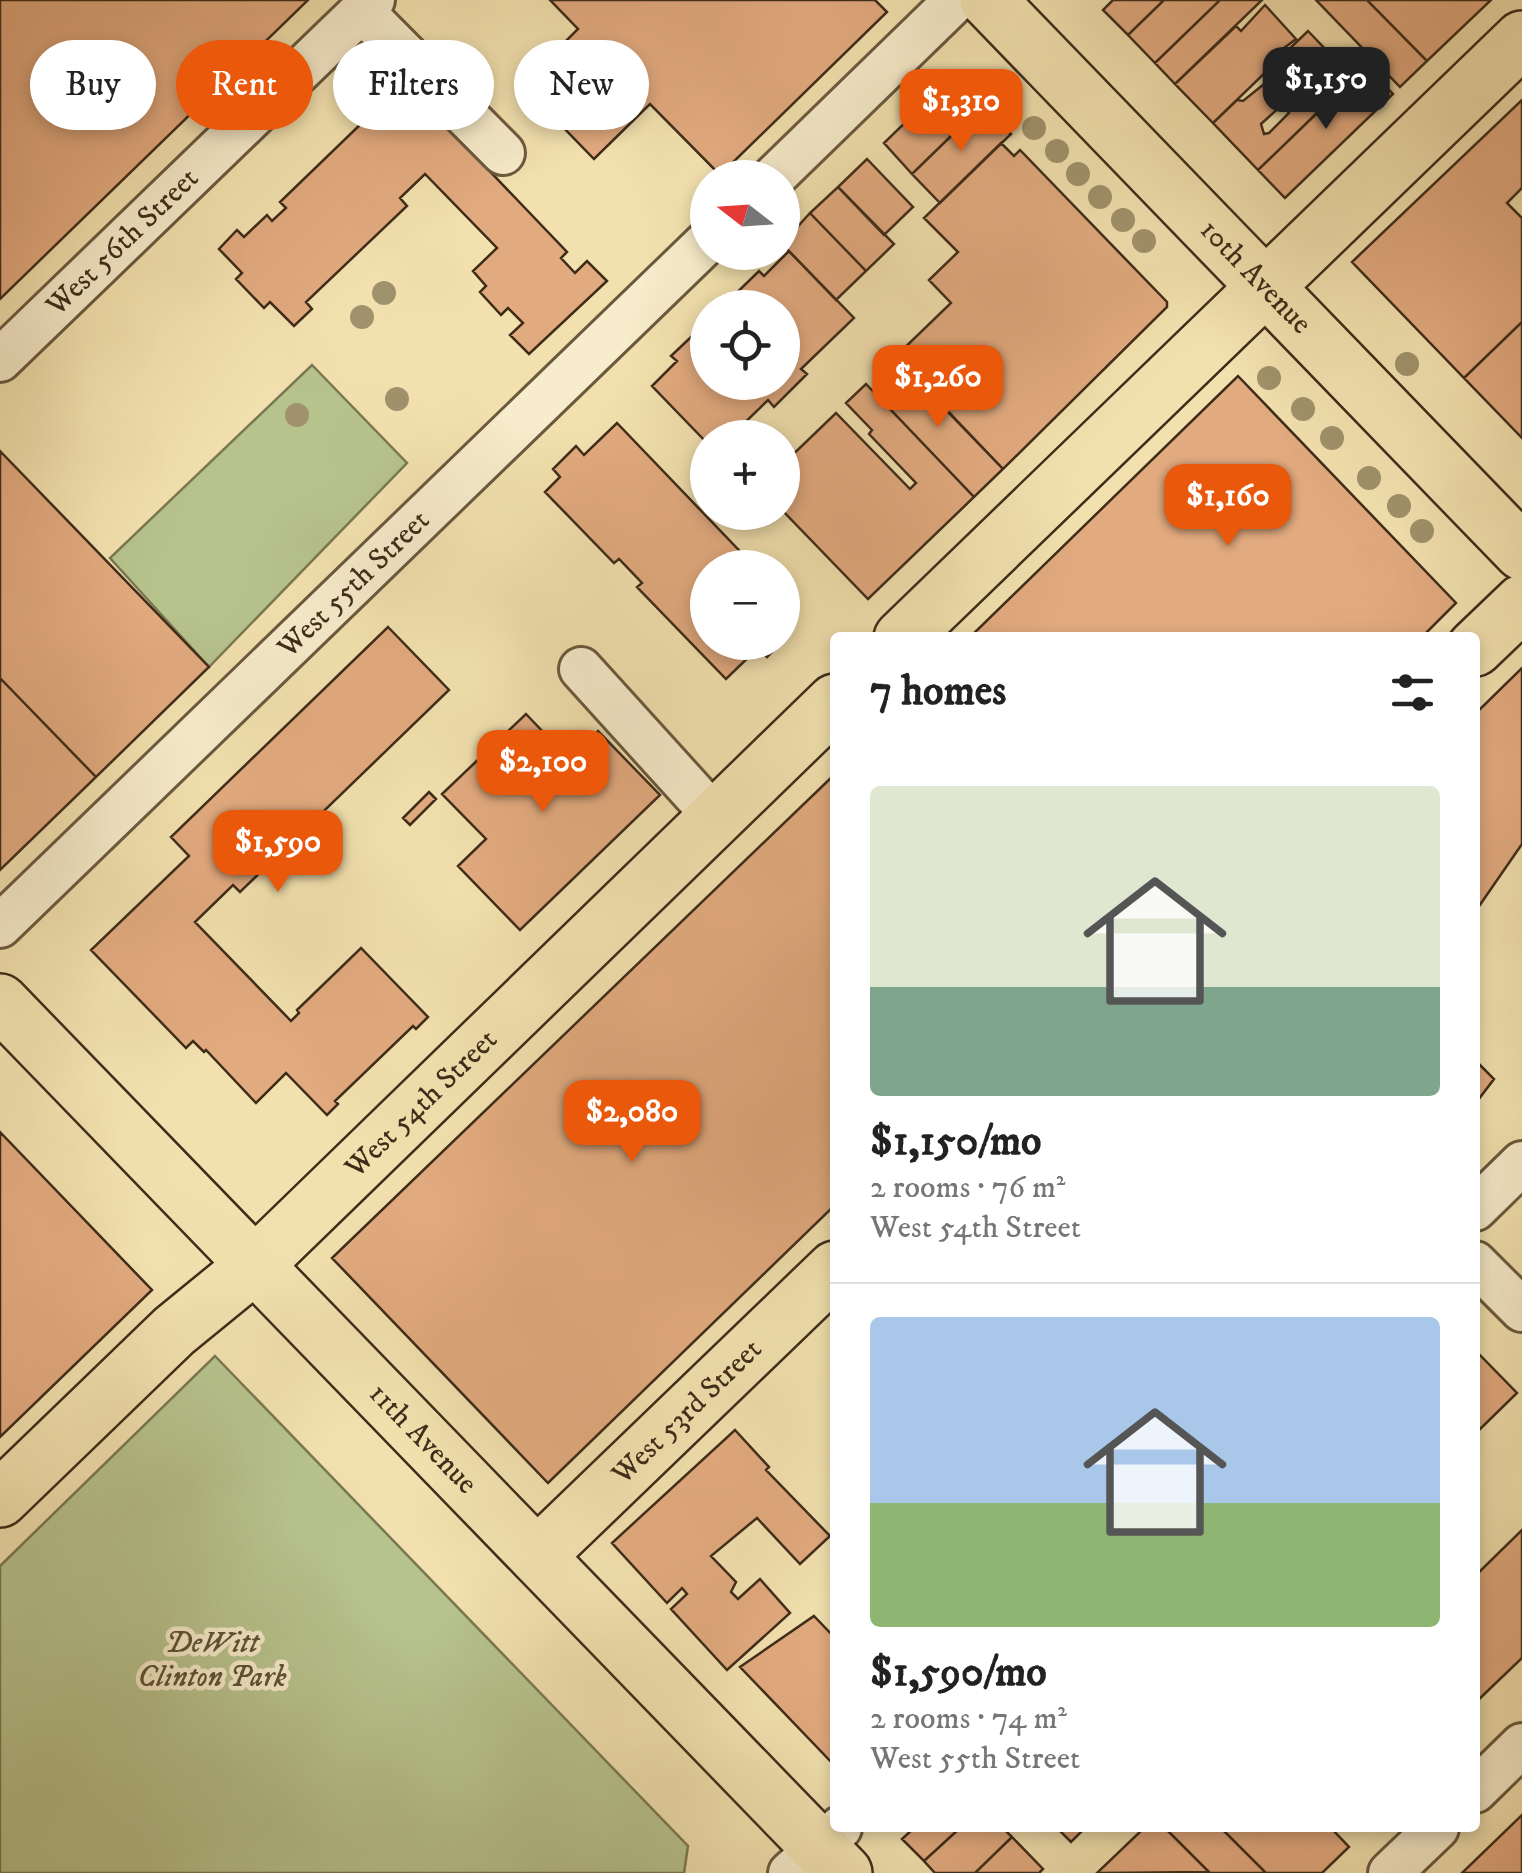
<!DOCTYPE html>
<html lang="en">
<head>
<meta charset="utf-8">
<style>
	:root { --surface:#fff; --page:#f2f2f2; --text:#222; --muted:#767676; --line:#e0e0e0; --accent:#ea580c }
	body { margin:0; font-family:"IM FELL DW Pica",serif; background:var(--page); color:var(--text); height:100vh; display:flex; flex-direction:column; font-size:38px; white-space:nowrap }
	* { box-sizing:border-box; margin:0 }
	p { font-size:32px; color:var(--muted) }
	.icon { flex:none; width:55px; height:55px; fill:none; stroke:currentColor; stroke-width:2; stroke-linecap:round; stroke-linejoin:round }
	.map { position:relative; flex:1; overflow:hidden }
	.details { position:absolute; left:830px; top:632px; width:650px; height:1200px; display:flex; flex-direction:column; background:var(--surface); border-radius:10px; box-shadow:0 5px 15px #0003 }
	.details>* { flex:none }
	.hud { position:absolute; left:30px; top:40px; width:650px; height:90px; display:flex; gap:20px }
	.needle { width:65px; rotate:287deg }
	.buttons { position:absolute; left:690px; top:160px; display:grid; gap:20px }
	.buttons a { display:grid; place-items:center; width:110px; height:110px; border-radius:50%; background:var(--surface); box-shadow:0 5px 15px #0003; font-size:50px }
	.price { position:absolute; translate:-50% -85px; padding:0 22px; border-radius:20px; background:var(--accent); color:#fff; font-size:32px; line-height:65px; filter:drop-shadow(0 2px 5px #0008) }
	.price::after { content:''; position:absolute; left:50%; top:60px; width:30px; height:22px; margin-left:-15px; background:inherit; clip-path:polygon(0 0,100% 0,50% 100%) }
	.price.current { background:#222; color:#fff }
	ul { padding:0; list-style:none }
	li { display:grid; align-content:center; gap:20px; height:530px; padding:0 40px }
	li+li { border-top:2px solid var(--line) }
	li span { display:grid; place-items:center; height:310px; border-radius:10px; color:#555 }
	li>.icon { margin-inline-start:auto }
	span .icon { width:180px; height:180px; fill:#fffc; stroke-width:1 }
	li b { font-size:42px }
	h2 { display:flex; justify-content:space-between; align-items:center; height:120px; padding:0 40px; font-size:42px }
	.tag { padding:0 35px; border-radius:45px; background:var(--surface); box-shadow:0 5px 15px #0003; font-size:35px; line-height:90px }
	.tag.current { background:var(--accent); color:#fff }
	.map>svg:first-child { display:block }
</style>
</head>
<body>
<div class="map">
<svg width="1522" height="1873" viewBox="0 0 1522 1873">
	<rect width="100%" height="100%" fill="#f2e1af"/>
	<filter id="stains"><feTurbulence type="fractalNoise" baseFrequency=".002" numOctaves="4"/><feColorMatrix values="0 0 0 0 .2 0 0 0 0 .09 0 0 0 0 .02 0 0 0 .5 -.17"/></filter>
	<radialGradient id="worn" r=".72"><stop offset=".6" stop-color="#630" stop-opacity="0"/><stop offset="1" stop-color="#630" stop-opacity=".3"/></radialGradient>
	<path fill="#b7c38d" stroke="#7a7853" stroke-width="2.5" d="M312,365L407,463L209,667L110,558Z
		M215,1356L688,1846L684,1873H0V1566Z"/>
	<path fill="#e2aa7f" stroke="#3e2c19" stroke-width="2.5" fill-rule="evenodd" d="M0,0H308L0,299Z
		M550,0H875L887,12L720,175L650,104L594,159L522,85L578,29Z
		M1113,0H1164L1128,35L1103,10Z
		M1164,0H1220L1155,63L1128,35Z
		M1220,0H1262L1175,84L1155,63Z
		M1316,0H1367L1427,61L1400,87Z
		M1367,0H1491L1427,61Z
		M1265,5L1296,39L1268,60L1273,65L1213,123L1175,84L1236,26L1241,31Z
		M1308,31L1353,78L1258,170L1213,123L1237,100L1243,101L1279,72L1277,69L1286,60L1285,53ZM1306,81L1315,84V89L1301,103L1293,94ZM1282,105L1289,113L1269,133L1264,134L1261,124Z
		M1366,66L1393,94L1285,198L1258,170Z
		M408,71L438,117L567,252L561,258L575,273L587,261L607,281L529,354L510,335L523,323L508,308L501,315L480,292L486,286L473,271L497,248L425,174L400,198L407,206L306,302L312,309L294,326L270,302L264,308L236,279L242,273L219,249L237,230L244,237L267,215L272,221L286,208L280,202L368,117L374,123L399,99L389,89Z
		M954,75L983,105L912,174L884,143Z
		M1522,100V188L1507,203L1522,218V322L1464,378L1352,262Z
		M983,105L1011,134L940,203L912,174Z
		M1001,143L1014,156L1020,150L1167,302V307L1003,469L895,357L951,303L929,280L958,252L924,218Z
		M867,159L913,207L884,235L838,187Z
		M838,187L894,244L866,271L810,213Z
		M810,213L866,271L836,300L782,244Z
		M789,251L854,318L801,369L807,374L774,407L768,400L729,438H708V444L652,386L677,361L671,356L708,321V382H782V308H721L759,271L764,276Z
		M1522,322V438L1464,378Z
		M902,363L1003,469L974,497L873,391Z
		M1238,376L1456,603L1421,638H969Z
		M866,384L974,497L868,599L782,510V465L836,413L910,489L916,483L869,434L872,430L846,403Z
		M617,423L756,568H708V642H782L767,657L758,648L726,679L637,587L642,583L619,559L614,563L545,492L560,477L553,469L576,446L584,455Z
		M0,451L209,667L96,777L0,678Z
		M782,595L797,611L782,625Z
		M388,627L449,690L240,892L233,885L195,922L291,1021L299,1013L297,1010L361,948L428,1017L416,1029L413,1026L335,1101L338,1104L327,1115L286,1073L256,1103L206,1050L204,1052L193,1041L186,1048L91,950L189,856L171,837Z
		M1522,668V844L1475,912V714Z
		M0,678L96,777L0,870Z
		M526,714L569,759L598,731L660,795L520,930L458,866L486,839L442,794Z
		M835,774V1205L548,1483L332,1258Z
		M429,792L436,799L410,825L403,818Z
		M1475,1060L1494,1079L1475,1104Z
		M0,1132L152,1290L0,1437Z
		M1475,1350L1517,1393L1475,1434Z
		M735,1430L769,1467L766,1470L830,1536L800,1564L757,1518L711,1556L736,1582L731,1592L738,1599L760,1579L790,1613L727,1670L671,1609L687,1594L682,1588L667,1603L612,1543Z
		M1522,1530V1658L1475,1703V1576Z
		M814,1616L835,1638V1766L740,1667Z
		M1522,1815V1873H1462Z
		M914,1828H960L924,1861L902,1839Z
		M960,1828H1003L1012,1837L975,1873H935L924,1861Z
		M1057,1828H1085L1071,1842Z
		M1144,1828H1165L1209,1872L1097,1873Z
		M1165,1828H1221L1266,1873H1210Z
		M1221,1828H1331L1349,1847L1322,1873H1266Z
		M1012,1837L1043,1869L1039,1873H975Z"/>
	<g fill="none" stroke-linecap="round" stroke-linejoin="round">
		<defs>
			<g id="minor">
				<path d="M362,11L503,153"/>
				<path d="M773,178L956,0"/>
				<path id="s1" d="M0,360L373,0"/>
				<path d="M581,669L716,818"/>
				<path id="s2" d="M0,926L708,241"/>
				<path d="M1475,1209L1522,1163"/>
				<path d="M1475,1263L1522,1310"/>
				<path d="M1475,1791L1522,1745"/>
				<path d="M790,1873L840,1828"/>
				<path d="M1390,1873L1437,1828"/>
			</g>
			<g id="major">
				<path id="s3" d="M988,0L1522,552"/>
				<path d="M902,638L1522,39"/>
				<path d="M1475,648L1522,603"/>
				<path id="s4" d="M0,1002L844,1873"/>
				<path id="s5" d="M0,1499L174,1331L256,1264L835,702"/>
				<path id="s6" d="M537,1556L835,1269"/>
			</g>
		</defs>
		<use href="#minor" stroke="#6b593e" stroke-width="48"/>
		<use href="#major" stroke="#3e2c19" stroke-width="60"/>
		<use href="#minor" stroke="#f7eccb" stroke-width="42"/>
		<use href="#major" stroke="#f2e1af" stroke-width="55"/>
	</g>
	<g fill="#a0926c">
		<circle cx="989" cy="81" r="12"/>
		<circle cx="1008" cy="101" r="12"/>
		<circle cx="1034" cy="128" r="12"/>
		<circle cx="1057" cy="151" r="12"/>
		<circle cx="1078" cy="174" r="12"/>
		<circle cx="1100" cy="197" r="12"/>
		<circle cx="1123" cy="220" r="12"/>
		<circle cx="1144" cy="241" r="12"/>
		<circle cx="384" cy="293" r="12"/>
		<circle cx="362" cy="317" r="12"/>
		<circle cx="1407" cy="364" r="12"/>
		<circle cx="1269" cy="378" r="12"/>
		<circle cx="397" cy="399" r="12"/>
		<circle cx="1303" cy="409" r="12"/>
		<circle cx="297" cy="415" r="12"/>
		<circle cx="1332" cy="438" r="12"/>
		<circle cx="1369" cy="478" r="12"/>
		<circle cx="1399" cy="506" r="12"/>
		<circle cx="1422" cy="531" r="12"/>
	</g>
	<g text-anchor="middle" dominant-baseline="central" stroke-width="9" stroke-linejoin="round" paint-order="stroke">
		<g font-size="30" fill="#3e2c19" stroke="#f7eccb">
			<text stroke="none"><textPath href="#s1" startOffset="170">West 56th Street</textPath></text>
			<text stroke="none"><textPath href="#s3" startOffset="385">10th Avenue</textPath></text>
			<text stroke="none"><textPath href="#s2" startOffset="492">West 55th Street</textPath></text>
			<text stroke="none"><textPath href="#s5" startOffset="578">West 54th Street</textPath></text>
			<text stroke="none"><textPath href="#s6" startOffset="208">West 53rd Street</textPath></text>
			<text stroke="none"><textPath href="#s4" startOffset="608">11th Avenue</textPath></text>
		</g>
		<g font-size="30" font-style="italic" fill="#5c5236" stroke="#f7eccb">
			<text x="212" y="1643">DeWitt<tspan x="212" dy="34">Clinton Park</tspan></text>
		</g>
	</g>
	<rect width="100%" height="100%" filter="url(#stains)"/>
	<rect width="100%" height="100%" fill="url(#worn)"/>
</svg>
<div class="buttons">
<a><svg class="needle" viewBox="-14 -14 28 28"><path d="M0-13l5 13h-10z" fill="#e53935"/><path d="M0 13l5-13h-10z" fill="#767676"/></svg></a>
<a><svg class="icon" aria-label="locate" viewBox="0 0 24 24"><circle cx="12" cy="12" r="6"/><path d="M12 2v4M12 18v4M2 12h4M18 12h4"/></svg></a>
<a>+</a>
<a>−</a>
</div>
<b class="price current" style="left:1326px;top:132px">$1,150</b>
<b class="price" style="left:961px;top:154px">$1,310</b>
<b class="price" style="left:938px;top:430px">$1,260</b>
<b class="price" style="left:1228px;top:549px">$1,160</b>
<b class="price" style="left:543px;top:815px">$2,100</b>
<b class="price" style="left:278px;top:895px">$1,590</b>
<b class="price" style="left:632px;top:1165px">$2,080</b>
<div class="hud">
<a class="tag">Buy</a>
<a class="tag current">Rent</a>
<a class="tag">Filters</a>
<a class="tag">New</a>
</div>
<section class="details">
<h2>7 homes<svg class="icon" aria-label="filters" viewBox="0 0 24 24"><path d="M4 7h16M4 17h16"/><circle cx="9" cy="7" r="2"/><circle cx="15" cy="17" r="2"/></svg></h2>
<ul>
<li><span style="background:linear-gradient(#dfe7d0 65%,#7fa58c 0)"><svg class="icon" aria-label="home" viewBox="0 0 24 24"><path d="M3 11l9-7 9 7M6 9v11h12V9"/></svg></span><div><b>$1,150/mo</b><p>2 rooms · 76 m²</p><p>West 54th Street</p></div></li>
<li><span style="background:linear-gradient(#a9c7e8 60%,#8fb573 0)"><svg class="icon" aria-label="home" viewBox="0 0 24 24"><path d="M3 11l9-7 9 7M6 9v11h12V9"/></svg></span><div><b>$1,590/mo</b><p>2 rooms · 74 m²</p><p>West 55th Street</p></div></li>
</ul>
</section>
</div>
</body>
</html>
